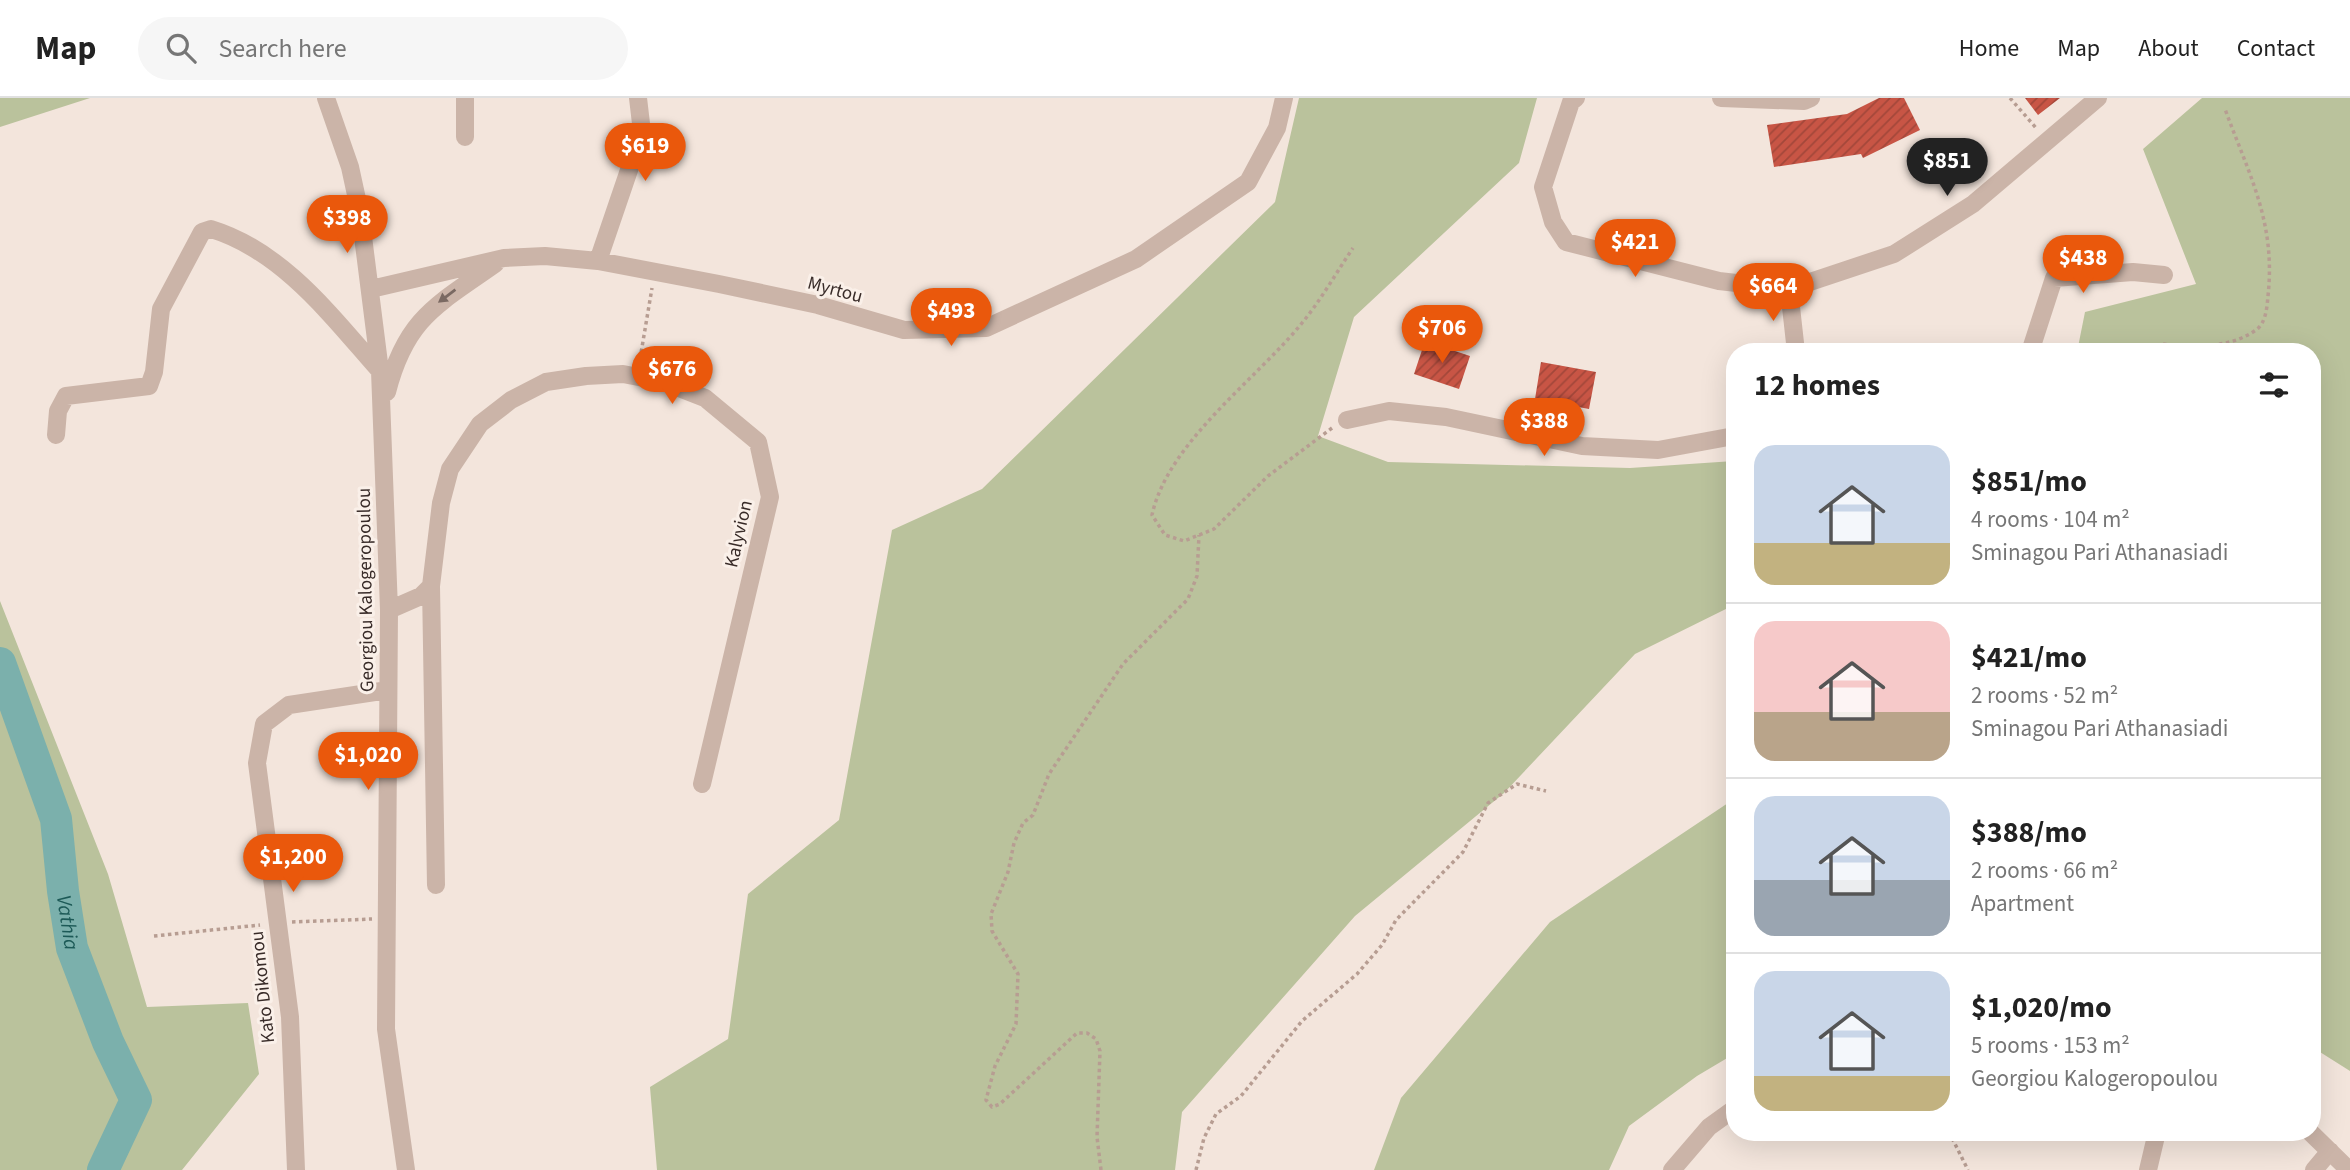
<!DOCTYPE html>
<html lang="en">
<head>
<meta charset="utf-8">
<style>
	:root { --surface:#fff; --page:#f6f6f6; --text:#222; --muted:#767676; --line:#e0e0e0; --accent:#ea580c }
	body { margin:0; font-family:"Source Sans 3",sans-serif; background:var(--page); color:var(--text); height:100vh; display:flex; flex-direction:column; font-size:26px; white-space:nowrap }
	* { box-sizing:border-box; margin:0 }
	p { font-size:23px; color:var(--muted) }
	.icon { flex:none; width:38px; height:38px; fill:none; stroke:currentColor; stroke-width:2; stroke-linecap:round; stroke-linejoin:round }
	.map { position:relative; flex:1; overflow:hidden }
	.sheet { position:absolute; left:1726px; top:245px; width:595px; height:798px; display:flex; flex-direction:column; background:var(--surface); border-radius:28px; box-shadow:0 7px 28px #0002 }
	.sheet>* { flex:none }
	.price { position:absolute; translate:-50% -60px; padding:0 16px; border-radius:24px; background:var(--accent); color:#fff; font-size:23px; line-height:46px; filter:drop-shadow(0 2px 4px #0008) }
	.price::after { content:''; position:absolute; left:50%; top:42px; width:21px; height:16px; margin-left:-10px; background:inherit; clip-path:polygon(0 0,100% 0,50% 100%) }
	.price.active { background:#222; color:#fff }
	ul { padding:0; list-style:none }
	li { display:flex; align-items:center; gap:21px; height:175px; padding:0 28px }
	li+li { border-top:2px solid var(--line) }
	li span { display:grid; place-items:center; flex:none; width:196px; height:140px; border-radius:21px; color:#555 }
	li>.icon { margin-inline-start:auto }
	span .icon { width:84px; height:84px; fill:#fffc; stroke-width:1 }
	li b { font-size:30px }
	h2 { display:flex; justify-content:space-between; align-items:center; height:84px; padding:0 28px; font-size:30px }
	header { display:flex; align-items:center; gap:42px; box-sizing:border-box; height:98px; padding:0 35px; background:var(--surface); border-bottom:2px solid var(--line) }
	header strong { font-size:33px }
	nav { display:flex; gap:38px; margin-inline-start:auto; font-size:24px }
	.search { width:490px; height:63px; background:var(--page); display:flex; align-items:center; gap:18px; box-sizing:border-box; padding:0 24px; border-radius:38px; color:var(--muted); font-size:26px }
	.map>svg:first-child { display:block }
</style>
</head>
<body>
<header>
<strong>Map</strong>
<div class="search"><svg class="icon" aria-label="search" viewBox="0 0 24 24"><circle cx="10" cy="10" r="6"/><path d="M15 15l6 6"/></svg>Search here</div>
<nav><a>Home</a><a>Map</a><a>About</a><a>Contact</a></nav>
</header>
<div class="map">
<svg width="2350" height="1072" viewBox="0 0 2350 1072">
	<defs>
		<pattern id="building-hatch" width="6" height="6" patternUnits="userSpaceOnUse" patternTransform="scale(1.75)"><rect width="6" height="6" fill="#c85545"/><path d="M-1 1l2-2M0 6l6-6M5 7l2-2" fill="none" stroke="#a3473a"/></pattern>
	</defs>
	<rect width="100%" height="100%" fill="#f3e5dc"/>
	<path fill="#bac29c" d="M0,0H90L0,29Z
		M1299,0H1537L1519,65L1354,219L1318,338L1388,364L1630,370L1734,363V507L1635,556L1504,695L1355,818L1182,1014L1175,1072H657L650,989L728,941L748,796L839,722L892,432L982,391L1275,104Z
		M2202,0H2350V973L2312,949V254H2077L2085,214L2196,186L2143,51Z
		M0,503L108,776L147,909L248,905L259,976L182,1072H0Z
		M1734,701V956L1697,978L1629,1028L1609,1072H1374L1401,1000L1550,824Z"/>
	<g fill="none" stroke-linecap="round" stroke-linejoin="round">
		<path stroke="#7bb0ac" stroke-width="32" id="s1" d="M0,565L56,721L63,793L72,850L108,944L136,1002L103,1072"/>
	</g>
	<path fill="url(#building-hatch)" d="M1879,0H1904L1920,32L1863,60L1861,56L1774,69L1767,27L1847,16Z
		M2025,0H2060L2038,17Z
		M1425,243L1470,258L1459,291L1414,276Z
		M1541,264L1596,274L1589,311L1535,301Z"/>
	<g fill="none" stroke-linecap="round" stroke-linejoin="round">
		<path stroke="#b79d92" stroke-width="3.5" stroke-dasharray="3.5 3.5" stroke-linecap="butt" d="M2010,0L2037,31
			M2152,254L2162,246C2193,249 2229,251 2256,232C2266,225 2267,209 2268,198C2276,124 2249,77 2225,11
			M640,261L652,190
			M1332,330L1268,378L1214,431L1184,443L1165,437L1152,417C1168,344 1256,282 1302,225C1321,202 1336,175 1353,150
			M292,824L372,821
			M154,838L260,827
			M1949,1034L1968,1072
			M1101,1072L1097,1039L1100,953L1096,941L1087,935H1077L1000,1006L992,1009L986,1002L995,968L1016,926L1018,876L992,833L991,816L1008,774L1014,745L1023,725L1033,717L1049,676L1123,566L1188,501L1197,478L1199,437
			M1196,1072L1204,1040L1216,1016L1241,998L1302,923L1357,876L1382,847L1396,822L1463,754L1488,705L1517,686L1546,693"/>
		<path stroke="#cbb4a8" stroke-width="18" d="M326,0L350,69L360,115L380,273L389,512L386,931L406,1072
			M1576,0L1571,4L1543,89L1553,124L1566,144L1719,183L1789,191L1894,156L1973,106L2098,0
			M1721,0L1804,3L1811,0
			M465,39V0
			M598,163L642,34L638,0
			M371,191L504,160L545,158L598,163L719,186L818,207L904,232L986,230L1136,161L1248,84L1277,30L1284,0
			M1789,191L1796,254
			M2030,254L2054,180L2133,174L2164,177
			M387,294C406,220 437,207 495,166
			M1347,322L1389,313L1446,319L1582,348L1658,352L1734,338
			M56,337L58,313L66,298L149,288L154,274L161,211L202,134L211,131C283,153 332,219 380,273
			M431,488L436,787
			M389,512L421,498L431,488L441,405L450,371L480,326L511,302L546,284L586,278L623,276L664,284L705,300L758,344L770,399L702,686
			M2310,1034L2349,1072
			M296,1072L290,919L257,665L264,626L289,607L388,592
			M1672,1072L1709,1029L1734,1011
			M2148,1072L2157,1034
			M2314,1072L2330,1053"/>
	</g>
	<defs><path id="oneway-solid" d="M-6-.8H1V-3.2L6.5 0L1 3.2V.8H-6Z" transform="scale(1.75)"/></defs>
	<use fill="#7a6962" href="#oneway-solid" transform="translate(447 198) rotate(143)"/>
	<g text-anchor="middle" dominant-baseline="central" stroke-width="6" stroke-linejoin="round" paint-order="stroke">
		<g font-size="19" fill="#382b28" stroke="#faf0e9">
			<text transform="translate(835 192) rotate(15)">Myrtou</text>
			<text transform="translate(739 436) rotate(-77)">Kalyvion</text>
			<text transform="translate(366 492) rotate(-91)">Georgiou Kalogeropoulou</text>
			<text transform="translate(263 889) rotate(-96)">Kato Dikomou</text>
		</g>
		<g font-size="21" font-style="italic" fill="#1d5a57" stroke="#faf0e9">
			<text stroke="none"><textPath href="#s1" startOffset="270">Vathia</textPath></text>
		</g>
	</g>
</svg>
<b class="price" style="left:645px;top:85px">$619</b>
<b class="price active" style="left:1947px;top:100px">$851</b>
<b class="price" style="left:347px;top:157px">$398</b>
<b class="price" style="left:1635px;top:181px">$421</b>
<b class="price" style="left:2083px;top:197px">$438</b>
<b class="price" style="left:1773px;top:225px">$664</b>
<b class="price" style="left:951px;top:250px">$493</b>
<b class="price" style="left:1442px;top:267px">$706</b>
<b class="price" style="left:672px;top:308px">$676</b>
<b class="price" style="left:1544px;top:360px">$388</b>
<b class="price" style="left:368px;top:694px">$1,020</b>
<b class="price" style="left:293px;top:796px">$1,200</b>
<section class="sheet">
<h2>12 homes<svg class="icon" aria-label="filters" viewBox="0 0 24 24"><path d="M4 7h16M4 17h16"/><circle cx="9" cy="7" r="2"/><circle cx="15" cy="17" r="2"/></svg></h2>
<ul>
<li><span style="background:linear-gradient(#c9d6e8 70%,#c2b280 0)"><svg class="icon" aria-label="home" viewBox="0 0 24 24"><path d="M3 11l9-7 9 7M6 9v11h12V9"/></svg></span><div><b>$851/mo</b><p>4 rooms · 104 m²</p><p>Sminagou Pari Athanasiadi</p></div></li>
<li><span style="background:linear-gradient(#f6c9c9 65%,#b9a48a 0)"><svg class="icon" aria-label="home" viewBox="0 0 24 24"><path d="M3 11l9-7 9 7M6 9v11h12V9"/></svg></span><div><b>$421/mo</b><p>2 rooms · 52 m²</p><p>Sminagou Pari Athanasiadi</p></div></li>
<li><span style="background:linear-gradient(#c9d6e8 60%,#9aa5b1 0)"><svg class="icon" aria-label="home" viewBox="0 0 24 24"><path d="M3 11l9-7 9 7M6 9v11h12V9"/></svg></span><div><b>$388/mo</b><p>2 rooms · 66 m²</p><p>Apartment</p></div></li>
<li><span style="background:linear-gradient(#c9d6e8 75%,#c2b280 0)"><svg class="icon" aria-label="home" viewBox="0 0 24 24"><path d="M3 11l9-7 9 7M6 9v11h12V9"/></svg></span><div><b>$1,020/mo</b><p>5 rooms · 153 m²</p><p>Georgiou Kalogeropoulou</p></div></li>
</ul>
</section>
</div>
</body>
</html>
